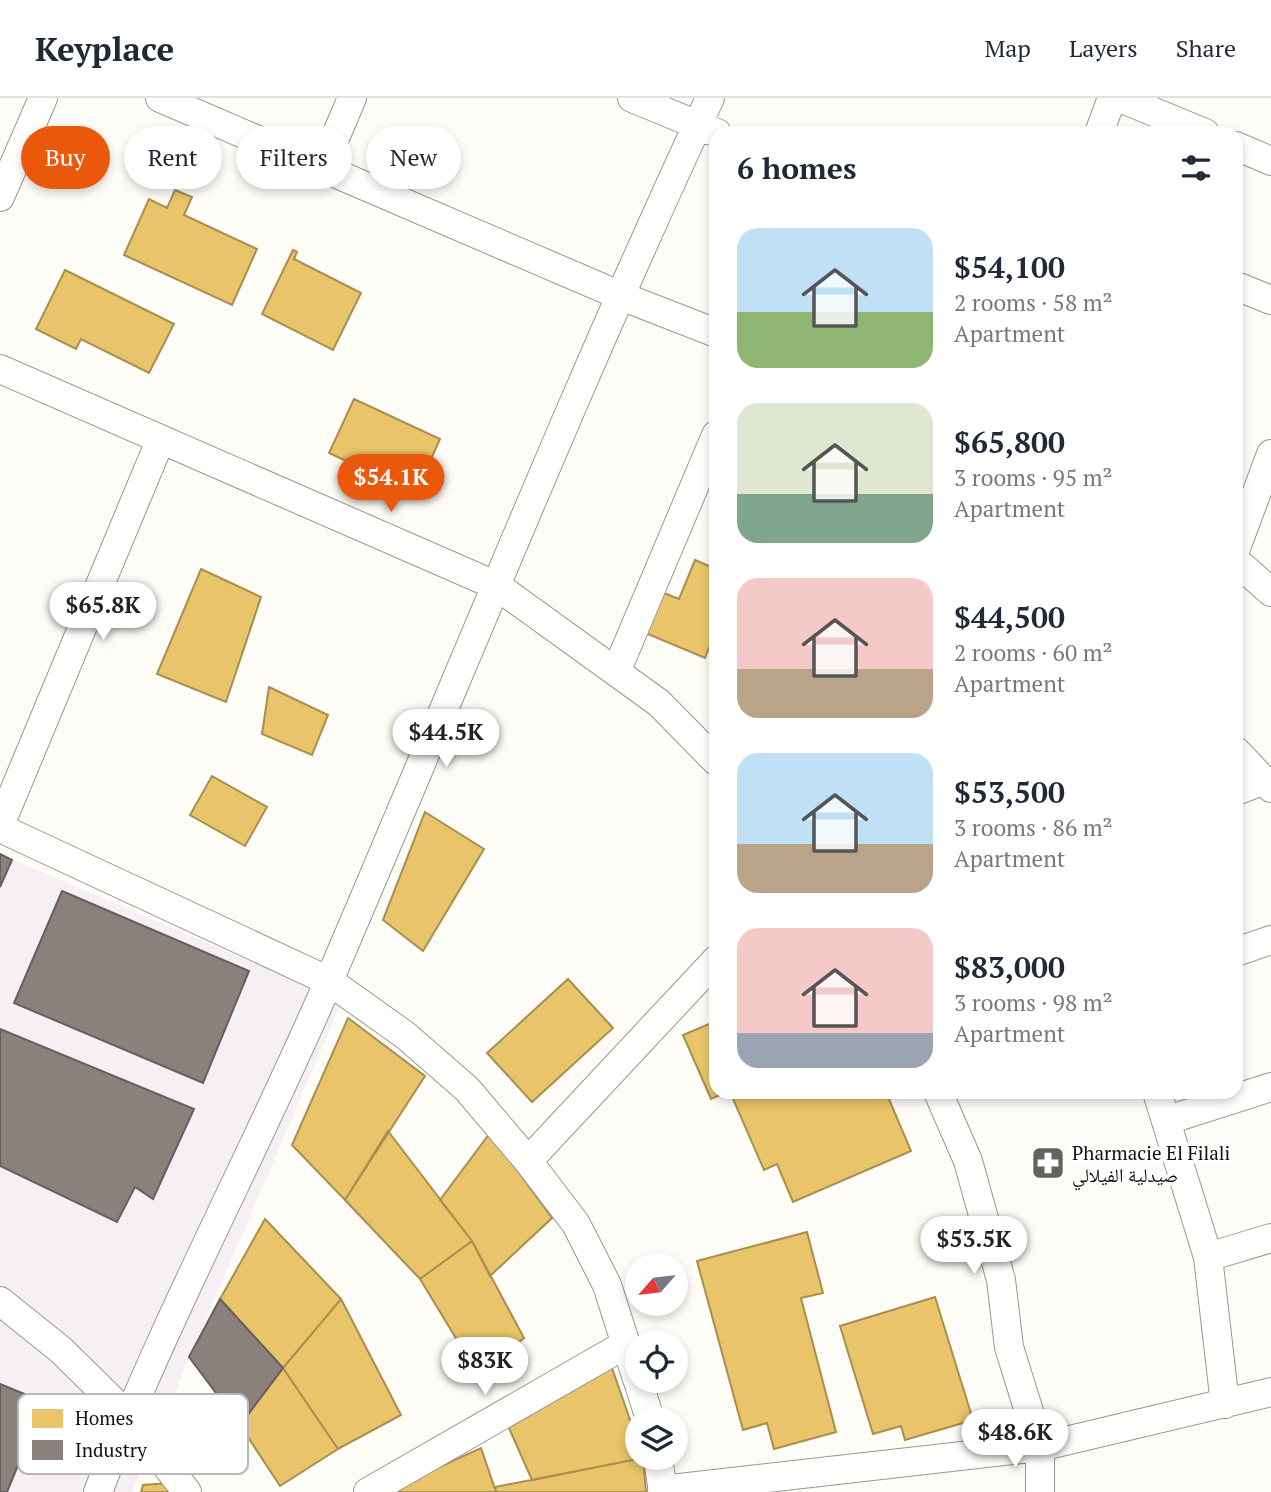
<!DOCTYPE html>
<html lang="en">
<head>
<meta charset="utf-8">
<style>
	:root { --surface:#fff; --page:#f6f6f7; --text:#1f2937; --muted:#747a83; --line:#e0e1e3; --accent:#ea580c }
	body { margin:0; font-family:"PT Serif","Noto Naskh Arabic",serif; background:var(--page); color:var(--text); height:100vh; display:flex; flex-direction:column; font-size:26px; white-space:nowrap }
	* { box-sizing:border-box; margin:0 }
	p { font-size:23px; color:var(--muted) }
	.icon { flex:none; width:38px; height:38px; fill:none; stroke:currentColor; stroke-width:2; stroke-linecap:round; stroke-linejoin:round }
	.map { position:relative; flex:1; overflow:hidden }
	.drawer { position:absolute; left:709px; top:28px; width:534px; height:973px; display:flex; flex-direction:column; background:var(--surface); border-radius:21px; box-shadow:0 4px 10px #0003 }
	.drawer>* { flex:none }
	.banner { position:absolute; left:21px; top:28px; width:583px; height:63px; display:flex; gap:14px }
	.needle { width:46px; rotate:242deg }
	.controls { position:absolute; left:625px; top:1155px; display:grid; gap:14px }
	.controls a { display:grid; place-items:center; width:63px; height:63px; border-radius:50%; background:var(--surface); box-shadow:0 4px 10px #0003; font-size:35px }
	.price { position:absolute; translate:-50% -60px; padding:0 16px; border-radius:24px; background:#fff; color:#222; font-size:23px; line-height:46px; filter:drop-shadow(0 2px 4px #0008) }
	.price::after { content:''; position:absolute; left:50%; top:42px; width:21px; height:16px; margin-left:-10px; background:inherit; clip-path:polygon(0 0,100% 0,50% 100%) }
	.price.selected { background:var(--accent); color:#fff }
	ul { padding:0; list-style:none }
	li { display:flex; align-items:center; gap:21px; height:175px; padding:0 28px }
	li span { display:grid; place-items:center; flex:none; width:196px; height:140px; border-radius:21px; color:#555 }
	li>.icon { margin-inline-start:auto }
	span .icon { width:84px; height:84px; fill:#fffc; stroke-width:1 }
	li b { font-size:30px }
	h2 { display:flex; justify-content:space-between; align-items:center; height:84px; padding:0 28px; font-size:30px }
	.pill { padding:0 24px; border-radius:32px; background:var(--surface); box-shadow:0 4px 10px #0003; font-size:24px; line-height:63px }
	.pill.selected { background:var(--accent); color:#fff }
	header { display:flex; align-items:center; gap:42px; box-sizing:border-box; height:98px; padding:0 35px; background:var(--surface); border-bottom:2px solid var(--line) }
	header strong { font-size:33px }
	nav { display:flex; gap:38px; margin-inline-start:auto; font-size:24px }
	.map>svg:first-child { display:block }
</style>
</head>
<body>
<header>
<strong>Keyplace</strong>
<nav><a>Map</a><a>Layers</a><a>Share</a></nav>
</header>
<div class="map">
<svg width="1271" height="1394" viewBox="0 0 1271 1394">
	<rect width="100%" height="100%" fill="#fdfcf7"/>
	<path fill="#f5f0f3" d="M0,756L342,903L132,1394H0Z"/>
	<path fill="#e9c46a" stroke="#a88e4f" stroke-width="2" d="M175,92L192,99L184,117L257,151L232,207L124,157L149,101L167,110Z
		M293,152L297,154L294,161L361,195L333,252L262,216Z
		M65,172L174,226L149,275L81,241L76,251L36,231Z
		M354,301L440,341L416,395L329,355Z
		M695,462L716,471V533L705,560L643,534L659,493L679,501Z
		M201,471L261,499L226,604L157,576Z
		M269,589L328,617L312,657L262,636Z
		M212,678L267,709L245,748L190,717Z
		M425,714L484,751L423,853L383,822Z
		M568,881L613,930L532,1004L487,955Z
		M348,920L425,978L345,1102L292,1047Z
		M716,923V994H727L711,1001L683,937Z
		M730,994H886L911,1053L793,1104L777,1066L764,1072Z
		M388,1033L472,1143L420,1181L345,1102Z
		M490,1035L552,1120L490,1178L472,1143L440,1102Z
		M265,1121L341,1201L283,1270L220,1201Z
		M807,1134L823,1195L801,1200L836,1334L774,1351L767,1325L743,1332L697,1163Z
		M472,1143L524,1240L479,1278L420,1181Z
		M935,1199L973,1322L905,1342L901,1328L873,1336L840,1228Z
		M341,1201L401,1317L338,1351L283,1270Z
		M283,1270L338,1351L280,1388L240,1327Z
		M612,1270L637,1342V1360H643L532,1382L505,1321Z
		M481,1350L496,1394H384Z
		M643,1360L646,1394H496L495,1389Z
		M169,1385L173,1394H141L143,1387Z"/>
	<path fill="#8a817c" stroke="#665f5c" stroke-width="2" d="M0,756L12,762L0,789Z
		M62,793L249,873L203,985L14,905Z
		M0,931L194,1011L153,1101L135,1089L117,1124L0,1068Z
		M220,1201L283,1270L240,1327L189,1259Z
		M0,1286L44,1304L7,1394H0Z"/>
	<g fill="none" stroke-linecap="round" stroke-linejoin="round">
		<defs>
			<path id="street" d="M160,0L621,198L716,235
				M632,0L717,35
				M1120,0L1205,35
				M1099,35L1112,0
				M1236,48L1271,63
				M323,68L352,0
				M0,99L43,0
				M1236,188L1271,202
				M0,271L497,488L659,605L716,663
				M1236,450L1271,356
				M1236,463L1271,494
				M616,574L716,337
				M1236,653L1271,690
				M1236,693L1265,682
				M0,727L160,343
				M0,730L329,883L405,937L467,991L528,1063L576,1126L607,1187L637,1281
				M1236,854L1271,842
				M938,994L968,1063L1001,1182L1009,1249L1040,1349V1394
				M1157,994L1208,1159L1225,1306
				M1168,1022L1271,989
				M528,1063L716,862
				M1208,1159L1271,1140
				M0,1203L61,1252L127,1317L187,1394
				M638,1283L650,1321
				M658,1360L663,1394
				M662,1392L1040,1349L1271,1294
				M98,1394C166,1218 256,1052 331,878C457,585 575,289 710,0
				M368,1394L626,1246"/>
		</defs>
		<use href="#street" stroke="#979795" stroke-width="30"/>
		<use href="#street" stroke="#fffffe" stroke-width="28"/>
	</g>
	<defs>
		<symbol id="pharmacy-square" viewBox="-11 -11 22 22"><rect x="-9" y="-9" width="18" height="18" rx="4" fill="#646362" stroke="#fff"/><path d="M-2-6h4v4h4v4h-4v4h-4v-4h-4v-4h4Z" fill="#fff"/></symbol>
	</defs>
	<g fill-rule="evenodd">
		<use href="#pharmacy-square" x="1029" y="1046" width="38" height="38"/>
	</g>
	<g text-anchor="middle" dominant-baseline="central" stroke-width="7" stroke-linejoin="round" paint-order="stroke">
		<g font-size="19" fill="#111" stroke="#fff" text-anchor="start">
			<text x="1072" y="1054">Pharmacie El Filali<tspan x="1072" dy="22">صيدلية الفيلالي</tspan></text>
		</g>
	</g>
	<rect x="18" y="1296" width="230" height="80" rx="10" fill="#fff" stroke="#b8b8b8" stroke-width="2"/>
	<rect x="32" y="1311" width="31" height="19" fill="#e9c46a"/>
	<rect x="32" y="1342" width="31" height="20" fill="#8a817c"/>
	<g font-size="19" fill="#111">
		<text x="75" y="1327">Homes</text>
		<text x="75" y="1359">Industry</text>
	</g>
</svg>
<div class="controls">
<a><svg class="needle" viewBox="-14 -14 28 28"><path d="M0-13l5 13h-10z" fill="#e53935"/><path d="M0 13l5-13h-10z" fill="#747a83"/></svg></a>
<a><svg class="icon" aria-label="locate" viewBox="0 0 24 24"><circle cx="12" cy="12" r="6"/><path d="M12 2v4M12 18v4M2 12h4M18 12h4"/></svg></a>
<a><svg class="icon" aria-label="layers" viewBox="0 0 24 24"><path d="M12 4l9 5-9 5-9-5zM3 14l9 5 9-5"/></svg></a>
</div>
<b class="price selected" style="left:391px;top:416px">$54.1K</b>
<b class="price" style="left:103px;top:544px">$65.8K</b>
<b class="price" style="left:446px;top:671px">$44.5K</b>
<b class="price" style="left:974px;top:1178px">$53.5K</b>
<b class="price" style="left:485px;top:1299px">$83K</b>
<b class="price" style="left:1015px;top:1371px">$48.6K</b>
<div class="banner">
<a class="pill selected">Buy</a>
<a class="pill">Rent</a>
<a class="pill">Filters</a>
<a class="pill">New</a>
</div>
<section class="drawer">
<h2>6 homes<svg class="icon" aria-label="filters" viewBox="0 0 24 24"><path d="M4 7h16M4 17h16"/><circle cx="9" cy="7" r="2"/><circle cx="15" cy="17" r="2"/></svg></h2>
<ul>
<li><span style="background:linear-gradient(#bfe0f5 60%,#8fb573 0)"><svg class="icon" aria-label="home" viewBox="0 0 24 24"><path d="M3 11l9-7 9 7M6 9v11h12V9"/></svg></span><div><b>$54,100</b><p>2 rooms · 58 m²</p><p>Apartment</p></div></li>
<li><span style="background:linear-gradient(#dfe7d0 65%,#7fa58c 0)"><svg class="icon" aria-label="home" viewBox="0 0 24 24"><path d="M3 11l9-7 9 7M6 9v11h12V9"/></svg></span><div><b>$65,800</b><p>3 rooms · 95 m²</p><p>Apartment</p></div></li>
<li><span style="background:linear-gradient(#f6c9c9 65%,#b9a48a 0)"><svg class="icon" aria-label="home" viewBox="0 0 24 24"><path d="M3 11l9-7 9 7M6 9v11h12V9"/></svg></span><div><b>$44,500</b><p>2 rooms · 60 m²</p><p>Apartment</p></div></li>
<li><span style="background:linear-gradient(#bfe0f5 65%,#b9a48a 0)"><svg class="icon" aria-label="home" viewBox="0 0 24 24"><path d="M3 11l9-7 9 7M6 9v11h12V9"/></svg></span><div><b>$53,500</b><p>3 rooms · 86 m²</p><p>Apartment</p></div></li>
<li><span style="background:linear-gradient(#f6c9c9 75%,#9aa5b1 0)"><svg class="icon" aria-label="home" viewBox="0 0 24 24"><path d="M3 11l9-7 9 7M6 9v11h12V9"/></svg></span><div><b>$83,000</b><p>3 rooms · 98 m²</p><p>Apartment</p></div></li>
</ul>
</section>
</div>
</body>
</html>
